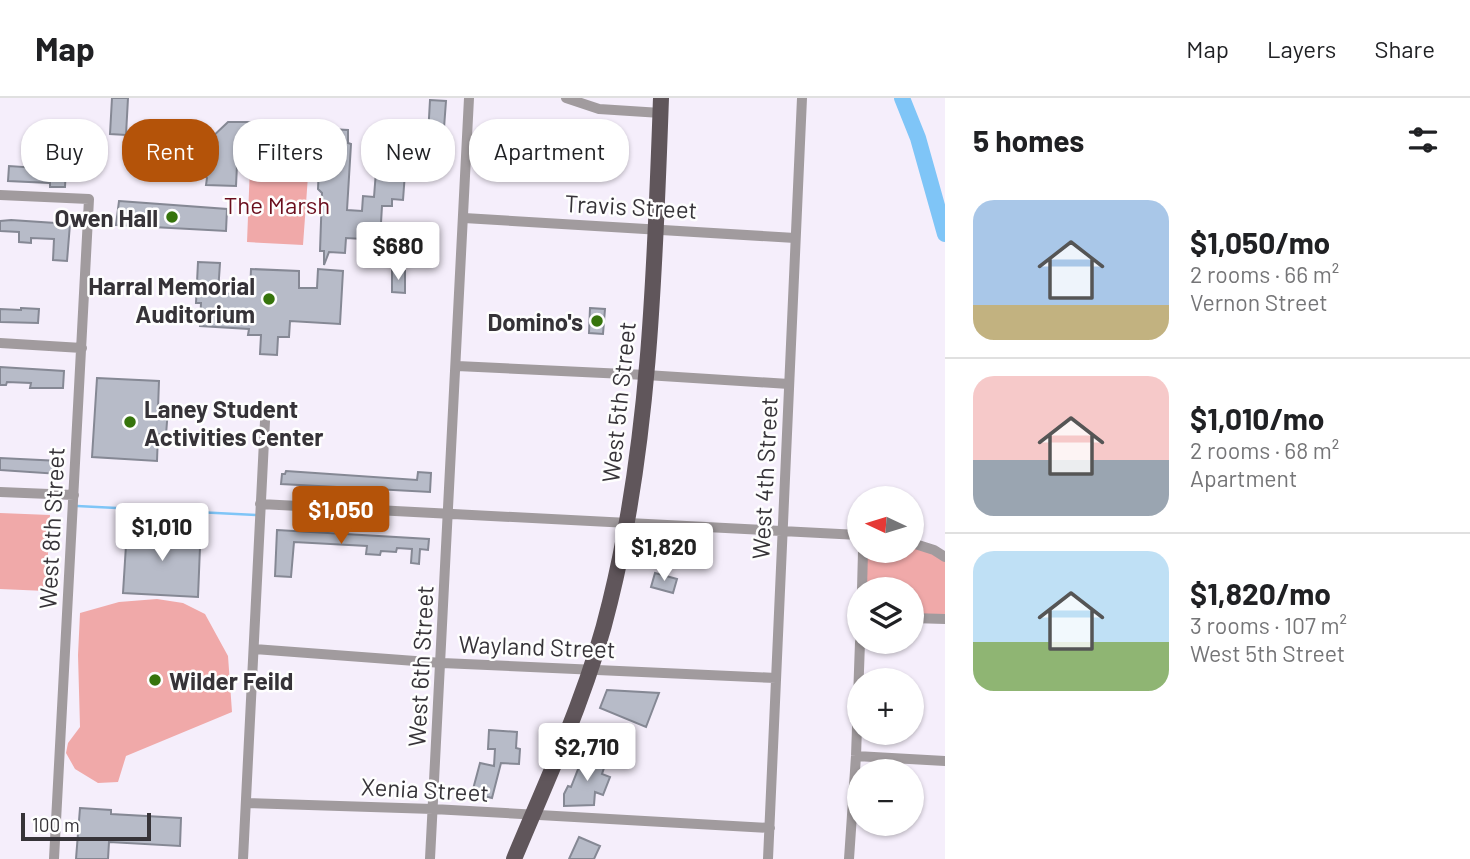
<!DOCTYPE html>
<html lang="en">
<head>
<meta charset="utf-8">
<style>
	:root { --surface:#fff; --page:#f2f2f2; --text:#202124; --muted:#757577; --line:#e0e0e0; --accent:#b45309 }
	body { margin:0; font-family:Barlow,sans-serif; background:var(--page); color:var(--text); height:100vh; display:flex; flex-direction:column; font-size:26px; white-space:nowrap }
	* { box-sizing:border-box; margin:0 }
	p { font-size:23px; color:var(--muted) }
	.icon { flex:none; width:38px; height:38px; fill:none; stroke:currentColor; stroke-width:2; stroke-linecap:round; stroke-linejoin:round }
	.map { position:relative; flex:1; overflow:hidden }
	.side { display:flex; flex-direction:column; background:var(--surface); width:525px }
	.side>* { flex:none }
	.hud { position:absolute; left:21px; top:21px; width:665px; height:63px; display:flex; gap:14px }
	.needle { width:46px; rotate:274deg }
	.tools { position:absolute; left:847px; top:388px; display:grid; gap:14px }
	.tools a { display:grid; place-items:center; width:77px; height:77px; border-radius:50%; background:var(--surface); box-shadow:0 2px 5px #0004; font-size:35px }
	.scale { position:absolute; left:21px; bottom:18px; width:130px; box-sizing:border-box; padding-left:7px; border:4px solid #363338; border-top:0; font-size:19px; line-height:24px; white-space:nowrap; color:#363338; -webkit-text-stroke:5px #fefefe; paint-order:stroke }
	.price { position:absolute; translate:-50% -60px; padding:0 16px; border-radius:7px; background:#fff; color:#222; font-size:23px; line-height:46px; filter:drop-shadow(0 2px 4px #0008) }
	.price::after { content:''; position:absolute; left:50%; top:42px; width:21px; height:16px; margin-left:-10px; background:inherit; clip-path:polygon(0 0,100% 0,50% 100%) }
	.price.active { background:var(--accent); color:#fff }
	ul { padding:0; list-style:none }
	li { display:flex; align-items:center; gap:21px; height:175px; padding:0 28px }
	li+li { border-top:2px solid var(--line) }
	li span { display:grid; place-items:center; flex:none; width:196px; height:140px; border-radius:21px; color:#555 }
	li>.icon { margin-inline-start:auto }
	span .icon { width:84px; height:84px; fill:#fffc; stroke-width:1 }
	li b { font-size:30px }
	h2 { display:flex; justify-content:space-between; align-items:center; height:84px; padding:0 28px; font-size:30px }
	.tag { padding:0 24px; border-radius:28px; background:var(--surface); box-shadow:0 2px 5px #0004; font-size:24px; line-height:63px }
	.tag.active { background:var(--accent); color:#fff }
	header { display:flex; align-items:center; gap:42px; box-sizing:border-box; height:98px; padding:0 35px; background:var(--surface); border-bottom:2px solid var(--line) }
	header strong { font-size:33px }
	nav { display:flex; gap:38px; margin-inline-start:auto; font-size:24px }
	main { display:flex; flex:1; min-height:0 }
	.map>svg:first-child { display:block }
</style>
</head>
<body>
<header>
<strong>Map</strong>
<nav><a>Map</a><a>Layers</a><a>Share</a></nav>
</header>
<main>
<div class="map">
<svg width="945" height="761" viewBox="0 0 945 761">
	<rect width="100%" height="100%" fill="#f5eefb"/>
	<path fill="#f0a9a9" d="M258,61L309,64L303,147L247,144L250,68Z
		M0,415L50,417L46,493L0,491Z
		M912,447L945,460V520L912,518V492H863L865,453H912Z
		M157,501L183,505L205,516L228,558L232,614L126,658L118,684L98,685L75,671L66,655L68,645L80,629L78,557L80,515L119,504Z"/>
	<g fill="none" stroke-linecap="round" stroke-linejoin="round">
		<path stroke="#7fc5f7" stroke-width="2.5" d="M77,408L256,417"/>
		<path stroke="#7fc5f7" stroke-width="16" d="M902,0L918,40L945,136"/>
	</g>
	<path fill="#b7bbc8" stroke="#858894" stroke-width="2" d="M112,0H128L126,37L110,36Z
		M430,2L446,3L442,57L427,56Z
		M228,24H253L251,54L237,67L236,88L206,87L207,80L190,60Z
		M318,26L330,27L329,31L348,32V45L351,46L347,112L362,113L363,98L374,99L376,73L405,75L403,102L392,101V108H382L380,142L346,140L345,155L329,154L324,167V153H320L322,95L318,91L320,44L317,43Z
		M55,31L68,32L65,89H50V85L8,83L9,68L53,71Z
		M119,103L227,111L226,133L116,127Z
		M11,122L70,126L67,163L53,162L54,141L31,140V145L19,144V134L0,133V123Z
		M198,164L220,165L218,195L250,197L251,171L299,173V190H317L318,171L343,173L340,226L290,223L289,239H278L277,257L260,256L261,237H248L249,231L200,228L201,205H196Z
		M392,172L405,173V195L392,194Z
		M21,210L39,211L38,225L0,224V211L21,212Z
		M590,210L605,211L603,236L589,235Z
		M0,269L64,273L63,290H30L31,285L7,284L6,287H0Z
		M97,280L159,283L158,311H168L166,337L158,336L157,363L92,359Z
		M0,360L60,363L59,376L0,372Z
		M286,373L417,382L418,374L431,375L430,394L281,386L282,376H285Z
		M154,427L176,428V434L197,435V447L200,449L198,499L123,495L126,447H132L133,431L154,432Z
		M277,432L429,441L428,452L420,451L419,466L411,465L412,451L397,450L396,454L381,453L380,457L366,456L367,448L294,444L291,479L275,478Z
		M655,475L677,481L673,495L651,489Z
		M607,592L659,595L646,629L600,610Z
		M489,632L517,634L516,650L520,651L519,666L501,665L492,700L472,695L480,665L494,668L495,651H488Z
		M584,656L606,664L602,676L610,679L603,697L595,694L594,707L564,708V696L568,688L571,689Z
		M80,710L111,712V716L181,720L180,748L109,744L108,761H76Z
		M579,739L600,748L594,761H569Z"/>
	<g fill="none" stroke-linecap="round" stroke-linejoin="round">
		<path stroke="#a19b9e" stroke-width="10" d="M566,0L599,11L661,15
			M0,97L89,101L54,761
			M464,120L795,140
			M0,245L82,250
			M457,268L646,277L789,286
			M0,394L74,397
			M260,406L859,437
			M912,445L934,452L945,459
			M862,492L863,453
			M912,520L945,521
			M254,551L442,565L776,580
			M856,658L945,663
			M247,705L433,711L770,730
			M243,761L265,323
			M430,761L469,0
			M768,761L802,0
			M849,761L856,658L860,544"/>
		<path stroke="#60565b" stroke-width="16" d="M514,761C549,677 589,593 610,504C650,343 655,166 661,0"/>
	</g>
	<g fill="#36740c" stroke="#fefefe" stroke-width="2.5">
		<circle cx="172" cy="119" r="7"/>
		<circle cx="269" cy="201" r="7"/>
		<circle cx="597" cy="223" r="7"/>
		<circle cx="130" cy="324" r="7"/>
		<circle cx="155" cy="582" r="7"/>
	</g>
	<g text-anchor="middle" dominant-baseline="central" stroke-width="5" stroke-linejoin="round" paint-order="stroke">
		<g font-size="24" fill="#6b0e1d" stroke="#fefefe">
			<text x="277" y="106">The Marsh</text>
		</g>
		<g font-size="24" fill="#363338" stroke="#fefefe">
			<text transform="translate(631 108) rotate(3)">Travis Street</text>
			<text transform="translate(618 304) rotate(-84)">West 5th Street</text>
			<text transform="translate(764 380) rotate(-87)">West 4th Street</text>
			<text transform="translate(51 430) rotate(-87)">West 8th Street</text>
			<text transform="translate(537 548) rotate(2)">Wayland Street</text>
			<text transform="translate(420 568) rotate(-87)">West 6th Street</text>
			<text transform="translate(425 691) rotate(3)">Xenia Street</text>
		</g>
		<g font-size="24" font-weight="bold" fill="#363338" stroke="#fefefe" text-anchor="end">
			<text x="158" y="119">Owen Hall</text>
			<text x="255" y="187">Harral Memorial<tspan x="255" dy="28">Auditorium</tspan></text>
			<text x="583" y="223">Domino's</text>
			<text x="144" y="310" text-anchor="start">Laney Student<tspan x="144" dy="28">Activities Center</tspan></text>
			<text x="169" y="582" text-anchor="start">Wilder Feild</text>
		</g>
	</g>
</svg>
<div class="tools">
<a><svg class="needle" viewBox="-14 -14 28 28"><path d="M0-13l5 13h-10z" fill="#e53935"/><path d="M0 13l5-13h-10z" fill="#757577"/></svg></a>
<a><svg class="icon" aria-label="layers" viewBox="0 0 24 24"><path d="M12 4l9 5-9 5-9-5zM3 14l9 5 9-5"/></svg></a>
<a>+</a>
<a>−</a>
</div>
<div class="scale">100 m</div>
<b class="price" style="left:398px;top:184px">$680</b>
<b class="price active" style="left:341px;top:448px">$1,050</b>
<b class="price" style="left:162px;top:465px">$1,010</b>
<b class="price" style="left:664px;top:485px">$1,820</b>
<b class="price" style="left:587px;top:685px">$2,710</b>
<div class="hud">
<a class="tag">Buy</a>
<a class="tag active">Rent</a>
<a class="tag">Filters</a>
<a class="tag">New</a>
<a class="tag">Apartment</a>
</div>
</div>
<section class="side">
<h2>5 homes<svg class="icon" aria-label="filters" viewBox="0 0 24 24"><path d="M4 7h16M4 17h16"/><circle cx="9" cy="7" r="2"/><circle cx="15" cy="17" r="2"/></svg></h2>
<ul>
<li><span style="background:linear-gradient(#a9c7e8 75%,#c2b280 0)"><svg class="icon" aria-label="home" viewBox="0 0 24 24"><path d="M3 11l9-7 9 7M6 9v11h12V9"/></svg></span><div><b>$1,050/mo</b><p>2 rooms · 66 m²</p><p>Vernon Street</p></div></li>
<li><span style="background:linear-gradient(#f6c9c9 60%,#9aa5b1 0)"><svg class="icon" aria-label="home" viewBox="0 0 24 24"><path d="M3 11l9-7 9 7M6 9v11h12V9"/></svg></span><div><b>$1,010/mo</b><p>2 rooms · 68 m²</p><p>Apartment</p></div></li>
<li><span style="background:linear-gradient(#bfe0f5 65%,#8fb573 0)"><svg class="icon" aria-label="home" viewBox="0 0 24 24"><path d="M3 11l9-7 9 7M6 9v11h12V9"/></svg></span><div><b>$1,820/mo</b><p>3 rooms · 107 m²</p><p>West 5th Street</p></div></li>
</ul>
</section>
</main>
</body>
</html>
